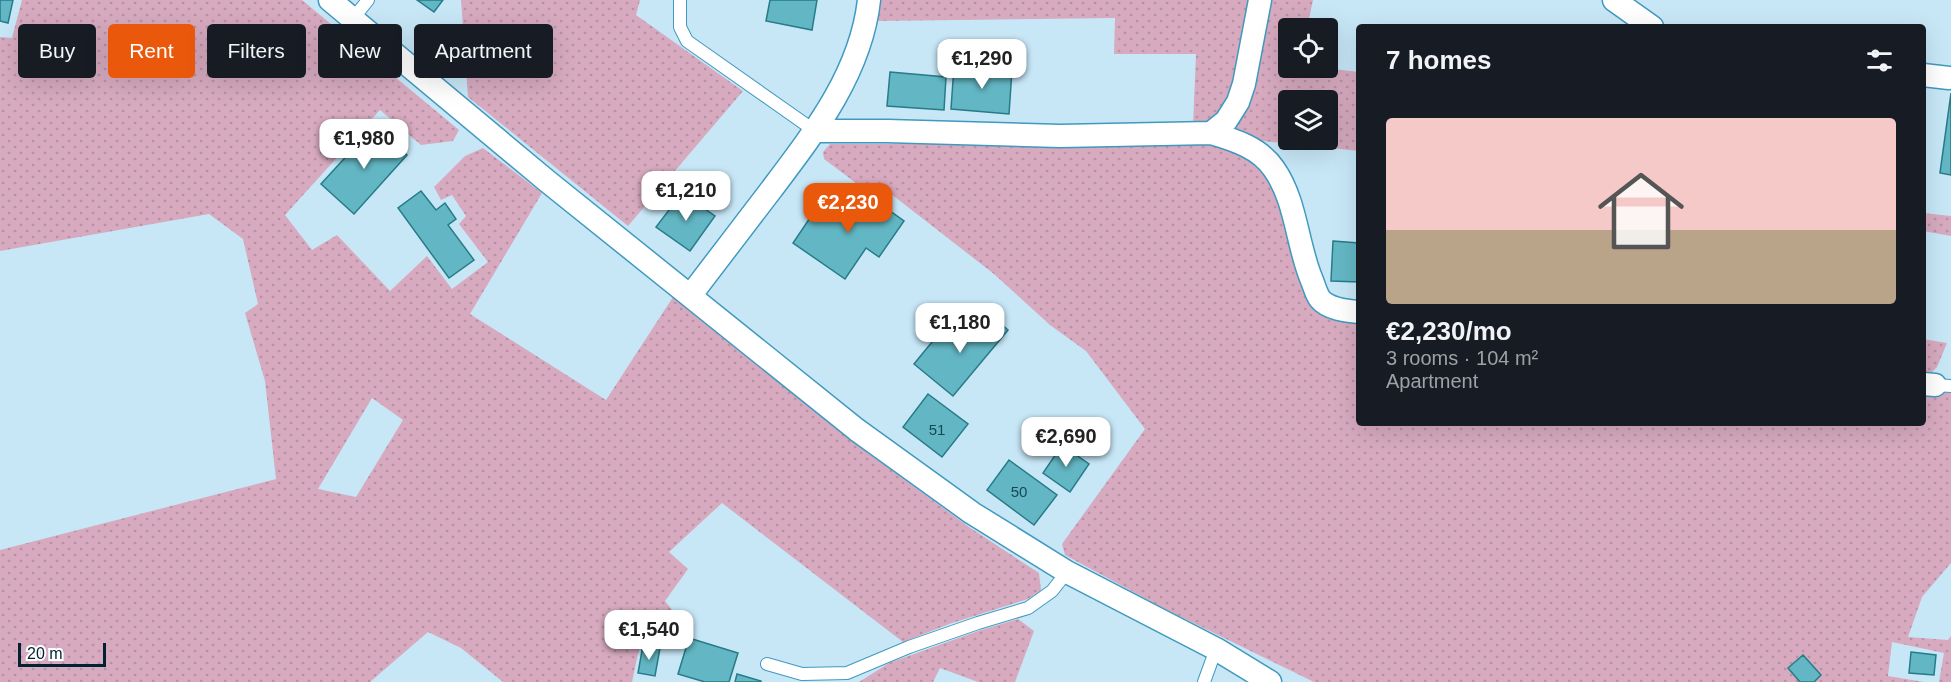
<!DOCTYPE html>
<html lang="en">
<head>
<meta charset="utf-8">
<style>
	:root { --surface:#171b24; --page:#20242c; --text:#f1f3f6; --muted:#9ea1a6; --accent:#ea580c }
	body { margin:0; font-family:Arial,sans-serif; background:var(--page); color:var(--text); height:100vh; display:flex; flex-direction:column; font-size:22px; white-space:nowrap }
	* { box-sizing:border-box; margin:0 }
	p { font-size:20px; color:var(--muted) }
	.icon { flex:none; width:33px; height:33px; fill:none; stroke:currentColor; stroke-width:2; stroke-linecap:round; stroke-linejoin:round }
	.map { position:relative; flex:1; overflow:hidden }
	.drawer { position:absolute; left:1356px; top:24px; width:570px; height:402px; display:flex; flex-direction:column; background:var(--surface); border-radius:6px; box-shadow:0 6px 24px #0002 }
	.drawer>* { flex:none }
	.top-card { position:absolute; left:18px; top:24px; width:570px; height:54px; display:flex; gap:12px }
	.buttons { position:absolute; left:1278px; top:18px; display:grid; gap:12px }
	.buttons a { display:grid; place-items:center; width:60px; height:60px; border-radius:6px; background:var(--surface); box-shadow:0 6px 24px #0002; font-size:30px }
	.scale { position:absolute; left:18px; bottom:15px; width:88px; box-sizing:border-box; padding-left:6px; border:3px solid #002231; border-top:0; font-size:16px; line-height:21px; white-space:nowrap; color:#002231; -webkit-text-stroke:4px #fff; paint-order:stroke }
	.price { position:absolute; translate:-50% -51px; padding:0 14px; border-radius:12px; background:#fff; color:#222; font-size:20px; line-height:39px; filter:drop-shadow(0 2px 3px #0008) }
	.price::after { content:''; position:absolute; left:50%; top:36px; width:18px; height:14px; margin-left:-9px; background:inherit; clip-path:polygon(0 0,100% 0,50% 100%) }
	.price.active { background:var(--accent); color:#fff }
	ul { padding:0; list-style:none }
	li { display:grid; align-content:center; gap:12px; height:318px; padding:0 30px }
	li span { display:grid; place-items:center; height:186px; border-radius:6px; color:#555 }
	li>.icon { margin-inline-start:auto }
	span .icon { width:108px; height:108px; fill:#fffc; stroke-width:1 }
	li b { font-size:26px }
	h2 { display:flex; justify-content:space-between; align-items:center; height:72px; padding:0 30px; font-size:26px }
	.pill { padding:0 21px; border-radius:6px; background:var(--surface); box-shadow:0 6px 24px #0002; font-size:21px; line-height:54px }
	.pill.active { background:var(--accent); color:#fff }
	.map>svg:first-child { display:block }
</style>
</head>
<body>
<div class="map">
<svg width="1951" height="682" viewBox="0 0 1951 682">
	<defs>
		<pattern id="grass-dots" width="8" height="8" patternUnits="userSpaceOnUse" patternTransform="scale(1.5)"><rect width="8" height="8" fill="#d7aabf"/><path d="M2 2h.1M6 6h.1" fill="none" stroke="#b792a5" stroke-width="1.8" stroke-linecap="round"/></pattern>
	</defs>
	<rect width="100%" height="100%" fill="#c7e7f7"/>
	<path fill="url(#grass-dots)" fill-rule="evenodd" d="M22,0H302L459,130L453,141L421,145L380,110L285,215L312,250L337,235L390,291L427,256L452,289L488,262L459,224L466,216L452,195L441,200L434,187L465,156L483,148L542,193L470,314L606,400L675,294L737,343L852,441L969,527L1039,573L1041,590L1028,599L952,623L903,642L722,503L669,552L688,569L665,601L676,615L663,638L642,635L632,682H503L461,648L428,632L370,682H0V550L276,479L265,381L245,313L258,304L243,239L209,214L0,251V37L12,38ZM372,398L403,420L356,497L318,489Z
		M461,0H640L636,15L743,91L628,226L468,97Z
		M879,0H1253L1234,100L1211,122L1193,126L1196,54H1114L1115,18L877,21Z
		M1264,0H1313L1307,28H1288V68H1324L1359,72V151L1253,140L1233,128ZM1288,100H1328V140H1288Z
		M1203,141L1250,156L1278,188L1307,287L1359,318V423H1923V390L1951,393V563L1922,597L1908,637L1948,640L1951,636V682H1939L1944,653L1892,642L1888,676L1924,682H1314L1163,608L1065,555L1062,544L1145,429L1086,351L1050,325L994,274L877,183L864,189L824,159L823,152L830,144H1058Z
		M1923,213L1951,216V236L1923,231Z
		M1923,339L1947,343L1937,367L1926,378L1923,377Z
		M1018,619L1034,631L1015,682H978L940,668L933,682H859L889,663L978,631Z"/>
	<path fill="#63b7c4" stroke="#267b87" stroke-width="1.5" d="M0,0H13L8,23L0,21Z
		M417,0H443L434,12Z
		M770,0H817L812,30L766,21Z
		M954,66L1012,70L1009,114L951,109Z
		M890,72L946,77L944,110L887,106Z
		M1951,93V175L1940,173Z
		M374,126L407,155L354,214L321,184Z
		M421,191L436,210L445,203L456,219L448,225L474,260L449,278L398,208Z
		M682,193L715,216L690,251L656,227Z
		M865,193L904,221L879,257L866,248L845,279L793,243L822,200L848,217Z
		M1333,241L1359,243V282L1331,281Z
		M986,311L1008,330L953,396L914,364L941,331L958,345Z
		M928,394L968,424L942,457L903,427Z
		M1062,445L1089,464L1070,492L1043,473Z
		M1009,460L1057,495L1034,525L987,490Z
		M689,638L738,653L729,682H705L678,674Z
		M643,645L660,648L655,676L638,673Z
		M1911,652L1936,655L1934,675L1909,673Z
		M1803,655L1821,675L1814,682H1800L1788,668Z
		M737,674L761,681V682H735Z"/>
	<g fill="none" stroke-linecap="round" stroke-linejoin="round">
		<defs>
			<path id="lane" d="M680,0V27L687,41L815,131
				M352,20L368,0
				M1935,385L1951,386
				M767,664L802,674L847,673L909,647L978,623L1028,608L1052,591L1067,572
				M1204,682L1216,649"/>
			<path id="street" d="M330,0L547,181L857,430L972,513L1067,572L1216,649L1270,682
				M1614,0L1652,27
				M1923,75L1949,78
				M815,131H887L1060,136L1211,133C1235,140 1260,148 1274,169C1296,200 1297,244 1311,278C1314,285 1316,294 1320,299C1328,309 1347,311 1359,312
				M1211,133L1226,121L1238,102L1244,84L1260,0
				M690,296C717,261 744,225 771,190C814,133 861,73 869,0
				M1923,384L1935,385"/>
		</defs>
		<use href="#lane" stroke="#4099be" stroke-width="14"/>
		<use href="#street" stroke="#4099be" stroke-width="25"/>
		<use href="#lane" stroke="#fff" stroke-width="12"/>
		<use href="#street" stroke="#fff" stroke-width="22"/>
	</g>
	<g text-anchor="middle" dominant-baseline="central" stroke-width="6" stroke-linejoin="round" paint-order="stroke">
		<g font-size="15" fill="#194756">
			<text x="937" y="429">51</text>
			<text x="1019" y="491">50</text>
		</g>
	</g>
</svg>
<div class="buttons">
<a><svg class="icon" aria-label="locate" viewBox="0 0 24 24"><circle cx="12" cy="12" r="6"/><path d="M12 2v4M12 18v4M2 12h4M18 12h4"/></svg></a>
<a><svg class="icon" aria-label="layers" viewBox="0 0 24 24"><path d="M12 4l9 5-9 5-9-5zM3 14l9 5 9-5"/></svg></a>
</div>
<div class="scale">20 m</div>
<b class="price" style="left:982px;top:90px">€1,290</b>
<b class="price" style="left:364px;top:170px">€1,980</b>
<b class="price" style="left:686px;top:222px">€1,210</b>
<b class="price active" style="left:848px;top:234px">€2,230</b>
<b class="price" style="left:960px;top:354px">€1,180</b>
<b class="price" style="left:1066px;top:468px">€2,690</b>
<b class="price" style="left:649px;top:661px">€1,540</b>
<div class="top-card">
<a class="pill">Buy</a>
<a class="pill active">Rent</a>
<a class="pill">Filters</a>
<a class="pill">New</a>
<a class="pill">Apartment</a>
</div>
<section class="drawer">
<h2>7 homes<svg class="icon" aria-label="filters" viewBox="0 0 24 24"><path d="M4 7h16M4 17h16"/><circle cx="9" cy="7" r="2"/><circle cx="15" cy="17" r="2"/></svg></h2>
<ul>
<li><span style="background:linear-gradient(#f6c9c9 60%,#b9a48a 0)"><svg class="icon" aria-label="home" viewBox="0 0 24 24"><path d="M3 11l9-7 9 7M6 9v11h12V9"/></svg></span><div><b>€2,230/mo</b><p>3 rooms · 104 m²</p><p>Apartment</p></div></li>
</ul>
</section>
</div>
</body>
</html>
